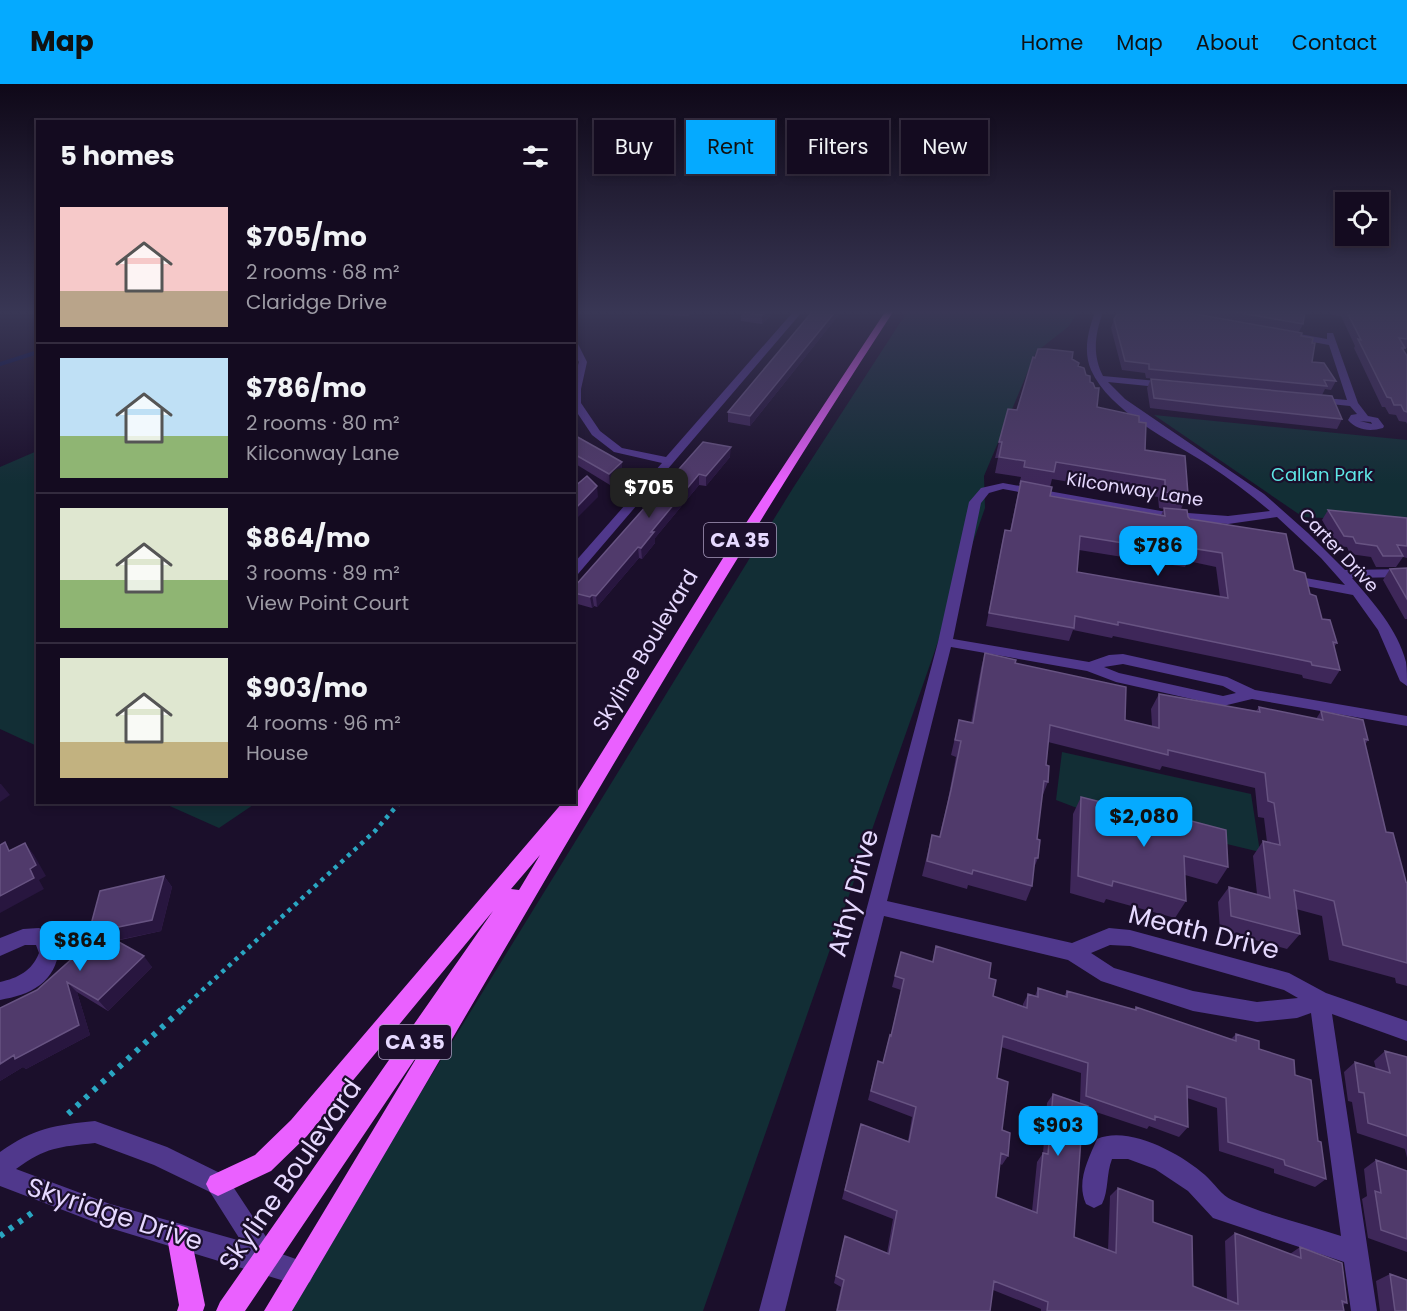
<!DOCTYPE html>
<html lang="en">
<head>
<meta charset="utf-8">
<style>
	:root { --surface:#140b20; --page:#21192d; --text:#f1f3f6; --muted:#9d9ba5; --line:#332b3e; --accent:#05aaff }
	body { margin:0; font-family:Poppins,sans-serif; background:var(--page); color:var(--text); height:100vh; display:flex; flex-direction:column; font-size:22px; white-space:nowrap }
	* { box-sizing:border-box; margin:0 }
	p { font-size:20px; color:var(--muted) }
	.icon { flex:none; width:33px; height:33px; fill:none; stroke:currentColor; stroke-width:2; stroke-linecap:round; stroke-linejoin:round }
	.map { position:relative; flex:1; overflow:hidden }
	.panel { position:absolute; left:36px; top:36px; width:540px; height:684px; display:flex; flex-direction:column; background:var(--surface); border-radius:0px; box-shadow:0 3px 9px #0003,0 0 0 2px var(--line) }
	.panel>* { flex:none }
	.top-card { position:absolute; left:594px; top:36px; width:570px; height:54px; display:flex; gap:12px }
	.buttons { position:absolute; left:1335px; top:108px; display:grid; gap:12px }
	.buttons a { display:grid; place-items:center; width:54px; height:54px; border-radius:0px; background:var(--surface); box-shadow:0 3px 9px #0003,0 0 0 2px var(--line); font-size:30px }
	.price { position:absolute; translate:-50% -51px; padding:0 14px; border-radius:12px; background:var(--accent); color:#111; font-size:20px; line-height:39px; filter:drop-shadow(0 2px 3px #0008) }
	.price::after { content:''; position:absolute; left:50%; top:36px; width:18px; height:14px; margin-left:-9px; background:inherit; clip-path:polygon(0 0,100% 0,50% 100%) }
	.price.active { background:#222; color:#fff }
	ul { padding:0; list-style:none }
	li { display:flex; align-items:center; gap:18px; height:150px; padding:0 24px }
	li+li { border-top:2px solid var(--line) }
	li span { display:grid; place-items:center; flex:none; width:168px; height:120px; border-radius:0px; color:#555 }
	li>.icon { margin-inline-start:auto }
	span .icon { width:72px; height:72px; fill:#fffc; stroke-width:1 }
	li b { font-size:26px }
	h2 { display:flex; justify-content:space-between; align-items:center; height:72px; padding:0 24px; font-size:26px }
	.tag { padding:0 21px; border-radius:0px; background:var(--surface); box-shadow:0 3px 9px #0003,0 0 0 2px var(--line); font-size:21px; line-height:54px }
	.tag.active { background:var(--accent); color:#111 }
	header { display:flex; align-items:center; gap:36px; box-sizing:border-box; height:84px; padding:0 30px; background:var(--accent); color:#111 }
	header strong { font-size:28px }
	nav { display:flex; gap:33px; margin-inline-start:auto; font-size:21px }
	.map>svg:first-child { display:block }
</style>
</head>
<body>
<header>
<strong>Map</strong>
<nav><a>Home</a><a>Map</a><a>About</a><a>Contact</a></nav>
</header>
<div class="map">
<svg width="1407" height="1227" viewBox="0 0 1407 1227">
	<rect width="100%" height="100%" fill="#1b0f2b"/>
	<path fill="#122e35" d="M907,228H1078L1068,243L1036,268L984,392L985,424L703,1227H283L378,1078L793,404Z
		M1154,331L1407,356V438L1303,433Z
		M37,367V662L0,645V383Z
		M1062,668L1251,710L1260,768L1077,724L1056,716Z
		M163,719L256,718V719L219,744Z"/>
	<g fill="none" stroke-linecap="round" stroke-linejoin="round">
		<path stroke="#08104b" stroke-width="4" d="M0,280L38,268"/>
		<path stroke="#2aa6c2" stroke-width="4.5" stroke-dasharray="4 5" stroke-linecap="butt" d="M182,925L375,747L400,718"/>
		<path stroke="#2aa6c2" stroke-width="6" stroke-dasharray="4.5 7" stroke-linecap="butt" d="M68,1030L183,924
			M0,1152L36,1126"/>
		<path fill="#50388c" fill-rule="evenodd" d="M793,228H802L578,490L574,491V479L662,379L614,368L592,351L574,324V293L579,278L574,270V258L578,260L587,278L581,305V319L600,347L622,364L666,373Z
			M1095,228H1103C1095,250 1092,271 1103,292L1168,298L1173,301L1168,304L1108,298L1125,315L1264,410L1308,449L1345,486L1407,485V493L1352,494C1373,518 1398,546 1406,578C1407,585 1407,594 1407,602L1400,597L1378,546L1353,511L1295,500L1294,497L1300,493L1345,501L1321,474L1277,433L1228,440L1161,435L1003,405L989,409L981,419L953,555L1089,578L1109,571L1123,570L1227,593L1255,606L1407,632V642L1252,615L1223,622L1116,598L1087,587L951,563L887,817L1072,859L1109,844L1130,846L1289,889L1326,909L1407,937V957L1332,930L1377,1227H1351L1344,1178L1213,1134L1188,1107L1155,1085L1128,1075H1112C1106,1090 1109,1106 1102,1120L1094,1124L1086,1120C1076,1098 1088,1076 1097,1055C1129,1041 1181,1070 1205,1091C1214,1099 1222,1112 1232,1116C1266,1131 1305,1140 1341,1152L1311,929L1297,934L1257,938L1193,927L1101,897L1068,876L884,832L785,1227H759L938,558L969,418L981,404L1003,399L1161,427L1228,432L1270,427C1250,410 1229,394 1207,380C1171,357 1109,327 1091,286C1083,267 1088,247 1095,228ZM1123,580L1223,602L1236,609L1223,612L1119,589L1104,583ZM1110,861L1130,862L1284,906L1298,914L1257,918L1193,907L1114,884L1091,869Z
			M1294,249L1327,255V249H1333L1358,319L1368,332L1378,334L1384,342L1383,344C1369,348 1357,346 1348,336L1351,331L1357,330L1350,322L1311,318L1309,316L1314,313L1347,316L1329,261L1291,254V250ZM1360,337L1371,338L1372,340Z
			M39,844C68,854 60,885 40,901C28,910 15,913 0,916V898C18,894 32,887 39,869L36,861H25L0,872V854L23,845Z
			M95,1037L167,1063L226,1092L276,1168L310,1180L314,1189L310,1198L301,1202L110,1144L0,1102V1068C34,1044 55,1041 95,1037ZM95,1059L154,1081L210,1108L241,1157L110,1120L16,1085C46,1063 59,1063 95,1059Z"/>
		<path fill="#ea60ff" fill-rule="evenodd" d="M885,228H893C680,554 491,893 292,1227H264L423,963L245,1227H216L220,1218L493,827L307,1052L271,1087L218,1112L210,1108L206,1100L210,1092L255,1071L291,1036L563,718H574V713L723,474ZM540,771L519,806L511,805Z
			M179,1141L188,1144L191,1153L205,1221L203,1227H177L179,1221L167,1153L170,1144Z"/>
	</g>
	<path fill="#3e2759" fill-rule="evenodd" d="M650,228H689V232L664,231Z
		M741,228H774L762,240L741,237Z
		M812,228H841L750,342L728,338V328Z
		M1119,228H1305L1303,240L1299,248L1301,252L1312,259V278L1336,297L1331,306L1325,305L1322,311L1146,294L1145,289L1122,286L1111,244L1114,235Z
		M1331,228H1407V264H1405L1404,266L1407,272V340L1406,338L1399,337L1396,331L1389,330L1385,323H1382L1354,264L1355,262L1341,232L1332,231Z
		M1072,275L1090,298L1097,323L1139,338L1145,366L1188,410L1181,425L1188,433L1294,486L1310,510L1322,535L1337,559L1334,563L1340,586L1331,600L1303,594L1302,591L1113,552L1112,554L1073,546L1069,557L986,542L1002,459L1005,446L1010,447L1020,400H1019L1021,393L995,389L998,374H995L999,358L1017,326ZM1052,395L1158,413L1159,424L1164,425L1161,431L1050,412V403ZM1079,466L1185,483L1188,477L1216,483L1220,513L1077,488Z
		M1151,295L1342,335L1337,345L1216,332L1150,324L1147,304Z
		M574,351L622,378V388L610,401L574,379Z
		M703,358L730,373L706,402L699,401L655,454V459L642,475L639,474L597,523L594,522L592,524L574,519V503Z
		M1328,426L1407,434V474L1403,473L1396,483H1376L1371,473L1350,470L1347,463L1337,462L1322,436Z
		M1407,484V535H1405L1383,496L1390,485Z
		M985,569L1015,579L1125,636L1152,642L1151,625L1159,610L1256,627L1259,623L1316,635L1321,627L1368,656L1365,661L1386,748L1406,798L1407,799V902L1396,899L1395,894L1329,876L1322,832L1296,825L1300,850L1287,865L1220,846L1218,818L1229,803L1257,810L1253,772L1263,757L1267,758L1264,734L1258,733L1255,704L1162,682L1160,686L1048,658L1046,681L1048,698L1042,713L1037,755L1038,774L1034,784L1032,802L1026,817L968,801L967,805L922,792L932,751L939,753L947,721L956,673L951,671L959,636L971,639L981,584Z
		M1081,713L1174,736L1176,733L1228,783L1217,800L1185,791L1186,817L1175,834L1106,815L1104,819L1070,809L1073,730Z
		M164,792L172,803L161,847L116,857L152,883L108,927L77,908L90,951L26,985L23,983L0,997V924L37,906Z
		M936,862L989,894L993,912L1023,923V920L1028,910L1035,912L1038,904L1064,912L1067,907L1134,926L1136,923L1231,955L1236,950L1259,965L1295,991L1318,1057L1326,1095L1315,1103L1274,1089V1085L1219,1067L1217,1024L1187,1014L1188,1043L1179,1053L1149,1042L1147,1045L1087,1025L1085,1056L1080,1062L1074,1153L1108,1167L1110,1112L1118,1104L1153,1138L1193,1202L1227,1215L1225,1157L1235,1149L1290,1170L1300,1163L1347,1219L1343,1221L1344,1227H1041V1225L993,1206L990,1227H836L841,1203L834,1199L845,1152L887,1169L893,1135L842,1115L861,1040L908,1057L912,1033L868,1016L878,977L883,978L887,961L890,951H891L901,906L892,903L901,868L932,878ZM1001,963L1081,989L1080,1019L1053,1010L1047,1019L1043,1069L1037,1078L1032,1127L996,1113L1000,1080L1002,1081L1008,1072L1002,1046L997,994Z
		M1385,967L1407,973V1074L1405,1065L1357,1049L1352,1018L1348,1017L1344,988L1355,978L1376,985L1374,977Z
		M1376,1076L1407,1087V1168L1368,1154L1362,1115L1367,1112L1364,1085Z
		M1390,1190L1407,1227H1380L1376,1197Z"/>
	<path fill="#28163f" d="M766,228H774L762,240V231Z
		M835,228H841L750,342V332Z
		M731,363L730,373L706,402V392Z
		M622,378V388L610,401L609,390Z
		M699,390V401L655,454V459L642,475L641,464L651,448Z
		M597,402L598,413L574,437V426Z
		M638,463L639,474L597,523L596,512Z
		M592,511L594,522L592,524L590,513Z
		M0,700H1L10,711L0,718Z
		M25,759L34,771L46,792L39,796L44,805L0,829V812L30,785Z
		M164,792L172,803L161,847L108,858L99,847Z
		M144,872L152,883L108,927L98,916Z
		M67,898L77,908L90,951L26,985L23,983L0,997V980Z"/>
	<path fill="#503a6b" stroke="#675382" stroke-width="1.5" fill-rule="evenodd" d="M741,228H766L762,231Z
		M812,228H835L750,332L728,328Z
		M1119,228H1184L1302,249L1301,252L1313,254L1312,259H1315L1312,278L1324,279L1336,297L1324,296L1327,302L1149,285V280L1125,277L1114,235Z
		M1234,228H1305L1303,240Z
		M1347,228H1407V255L1399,254L1405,264H1402L1407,272V328L1404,327L1401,321H1394L1391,314L1387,313L1358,255L1361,256Z
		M1038,265H1047L1073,268L1072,275L1079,279L1078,282L1084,284L1086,291L1090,292V298L1093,299L1095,304H1099L1097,323L1139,332V338L1146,339L1145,366L1185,372L1188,410L1165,408V396L1056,378L1054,388L1024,383L1025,377L999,373L1002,358H999L1008,325L1017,326L1033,273L1035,274Z
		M1151,295L1332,312L1342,335L1220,322L1154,314Z
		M574,351L622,378L609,390L574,370Z
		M703,358L731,363L706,392L699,390L651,448H654L641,464L638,463L596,512L592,511L590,513L574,509V503Z
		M587,392L597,402L574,426V403Z
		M1021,397L1052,403L1050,412L1165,432L1164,424L1187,426L1188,433L1190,435L1286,450L1294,486L1305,489L1310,510L1316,512L1322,535L1330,536L1337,559L1333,558L1340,586L1312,581L1311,578L1118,538V541L1075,532L1074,544L989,529L1005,446L1011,447ZM1080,452L1191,470L1190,464L1222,469L1228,514L1077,488Z
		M1328,426L1407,434V462L1397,461L1403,472H1383L1377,462L1356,459L1353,453L1344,452Z
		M1407,484V515L1390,485Z
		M985,569L1016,576L1015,579L1126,603L1125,636L1159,644V610L1260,628L1259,623L1323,636L1321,627L1363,636L1368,656L1364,655L1386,748L1393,749L1406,798L1407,799V879L1343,861L1334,817L1294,806L1300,850L1231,832L1229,803L1270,814L1263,757L1280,761L1274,719L1268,717L1265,689L1168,666V671L1050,641L1046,681L1049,682L1048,698L1044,697L1037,755L1040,756L1038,774H1035L1032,802L973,786L972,790L927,777L932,751L940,753L951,706L961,657L955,656L959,636L973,639Z
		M1081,713L1176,737V733L1226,746L1228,783L1184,772L1186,817L1113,797L1112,802L1078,792Z
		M5,758L9,767L25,759L36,781L30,785L34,794L0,812V761Z
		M164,792L152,836L99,847L144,872L98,916L67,898L79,941L15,975L14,971L0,980V924L37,906L85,863L100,807Z
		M936,862L991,879L989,894L996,896L993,912L1027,924L1028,910L1038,913V904L1067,913V907L1136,926V923L1236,957V950L1259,957V965L1294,976L1295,991L1311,996L1318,1057L1321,1058L1326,1095L1285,1081L1284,1076L1228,1058L1226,1014L1187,1002L1188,1043L1155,1032V1036L1086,1012L1088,979L1003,952L997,994L1008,998L1002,1046L1010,1049L1008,1072L1001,1069L996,1113L1037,1129L1043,1069L1048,1070L1053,1010L1088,1022L1085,1056L1081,1054L1074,1153L1116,1169L1118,1104L1153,1117V1138L1192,1152L1193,1202L1238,1220L1235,1149L1301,1174L1300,1163L1342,1179L1347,1219L1342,1217L1344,1227H1047L1048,1218L994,1197L990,1227H837L844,1196L836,1192L845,1152L889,1170L897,1127L845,1106L861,1040L909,1058L916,1023L871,1007L878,977L883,979L890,951L891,952L904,895L895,892L901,868L933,878Z
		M1385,967L1407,973V1052L1368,1039L1364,1009L1359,1008L1355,978L1390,989Z
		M1376,1076L1407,1087V1155L1381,1146L1375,1107L1381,1109Z
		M1390,1190L1407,1196V1227H1395Z"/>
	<linearGradient id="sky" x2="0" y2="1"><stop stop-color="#0f0818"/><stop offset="0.57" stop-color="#393755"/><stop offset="1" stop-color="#393755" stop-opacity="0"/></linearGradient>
	<rect width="1407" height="400" fill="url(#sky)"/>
	<g text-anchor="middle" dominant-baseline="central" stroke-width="4.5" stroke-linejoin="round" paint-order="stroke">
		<g font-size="18" fill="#5ee6e5" stroke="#1b0f2b">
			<text x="1322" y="390">Callan Park</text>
		</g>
		<g font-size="18" fill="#e6d9ff" stroke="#1b0f2b">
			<text transform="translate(1135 405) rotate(9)">Kilconway Lane</text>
			<text transform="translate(1339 466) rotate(47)">Carter Drive</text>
		</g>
		<g fill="#1b0f2b" stroke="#a99cbf" stroke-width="1.5">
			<rect x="704" y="439" width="72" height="34" rx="4.5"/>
			<rect x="379" y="941" width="72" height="34" rx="4.5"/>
		</g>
		<g font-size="20" font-weight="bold" fill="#e6d9ff">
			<text x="740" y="456">CA 35</text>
			<text x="415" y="958">CA 35</text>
		</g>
		<g font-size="21" fill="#e6d9ff" stroke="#1b0f2b">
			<text transform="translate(645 566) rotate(-59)">Skyline Boulevard</text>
		</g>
		<g font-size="26" fill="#e6d9ff" stroke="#1b0f2b">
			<text transform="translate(853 809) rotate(-75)">Athy Drive</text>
			<text transform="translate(1204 848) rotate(14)">Meath Drive</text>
			<text transform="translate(290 1091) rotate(-55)">Skyline Boulevard</text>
			<text transform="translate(115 1130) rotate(18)">Skyridge Drive</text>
		</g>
	</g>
</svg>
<div class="buttons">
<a><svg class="icon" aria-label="locate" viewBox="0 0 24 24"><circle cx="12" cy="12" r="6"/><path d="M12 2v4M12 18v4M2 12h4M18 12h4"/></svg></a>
</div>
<b class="price active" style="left:649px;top:435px">$705</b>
<b class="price" style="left:1158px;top:493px">$786</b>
<b class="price" style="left:1144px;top:764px">$2,080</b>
<b class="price" style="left:80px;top:888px">$864</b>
<b class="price" style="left:1058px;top:1073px">$903</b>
<div class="top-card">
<a class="tag">Buy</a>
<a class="tag active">Rent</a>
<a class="tag">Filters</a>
<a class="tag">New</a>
</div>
<section class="panel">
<h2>5 homes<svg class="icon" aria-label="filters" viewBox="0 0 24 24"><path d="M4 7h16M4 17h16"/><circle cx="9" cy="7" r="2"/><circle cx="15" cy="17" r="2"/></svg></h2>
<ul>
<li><span style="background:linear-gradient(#f6c9c9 70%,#b9a48a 0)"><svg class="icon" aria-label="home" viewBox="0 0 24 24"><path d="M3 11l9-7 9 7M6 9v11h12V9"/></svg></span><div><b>$705/mo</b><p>2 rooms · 68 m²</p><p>Claridge Drive</p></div></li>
<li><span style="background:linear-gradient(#bfe0f5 65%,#8fb573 0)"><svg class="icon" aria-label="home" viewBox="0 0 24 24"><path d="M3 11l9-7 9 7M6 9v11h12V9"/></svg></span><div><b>$786/mo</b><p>2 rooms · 80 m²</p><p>Kilconway Lane</p></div></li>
<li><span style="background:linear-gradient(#dfe7d0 60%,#8fb573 0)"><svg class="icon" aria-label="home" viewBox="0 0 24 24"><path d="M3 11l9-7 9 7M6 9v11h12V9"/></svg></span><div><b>$864/mo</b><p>3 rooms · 89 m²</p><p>View Point Court</p></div></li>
<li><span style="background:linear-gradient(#dfe7d0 70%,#c2b280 0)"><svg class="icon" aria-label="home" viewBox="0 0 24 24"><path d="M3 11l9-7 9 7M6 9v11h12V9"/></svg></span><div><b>$903/mo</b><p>4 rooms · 96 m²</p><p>House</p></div></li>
</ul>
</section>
</div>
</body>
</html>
